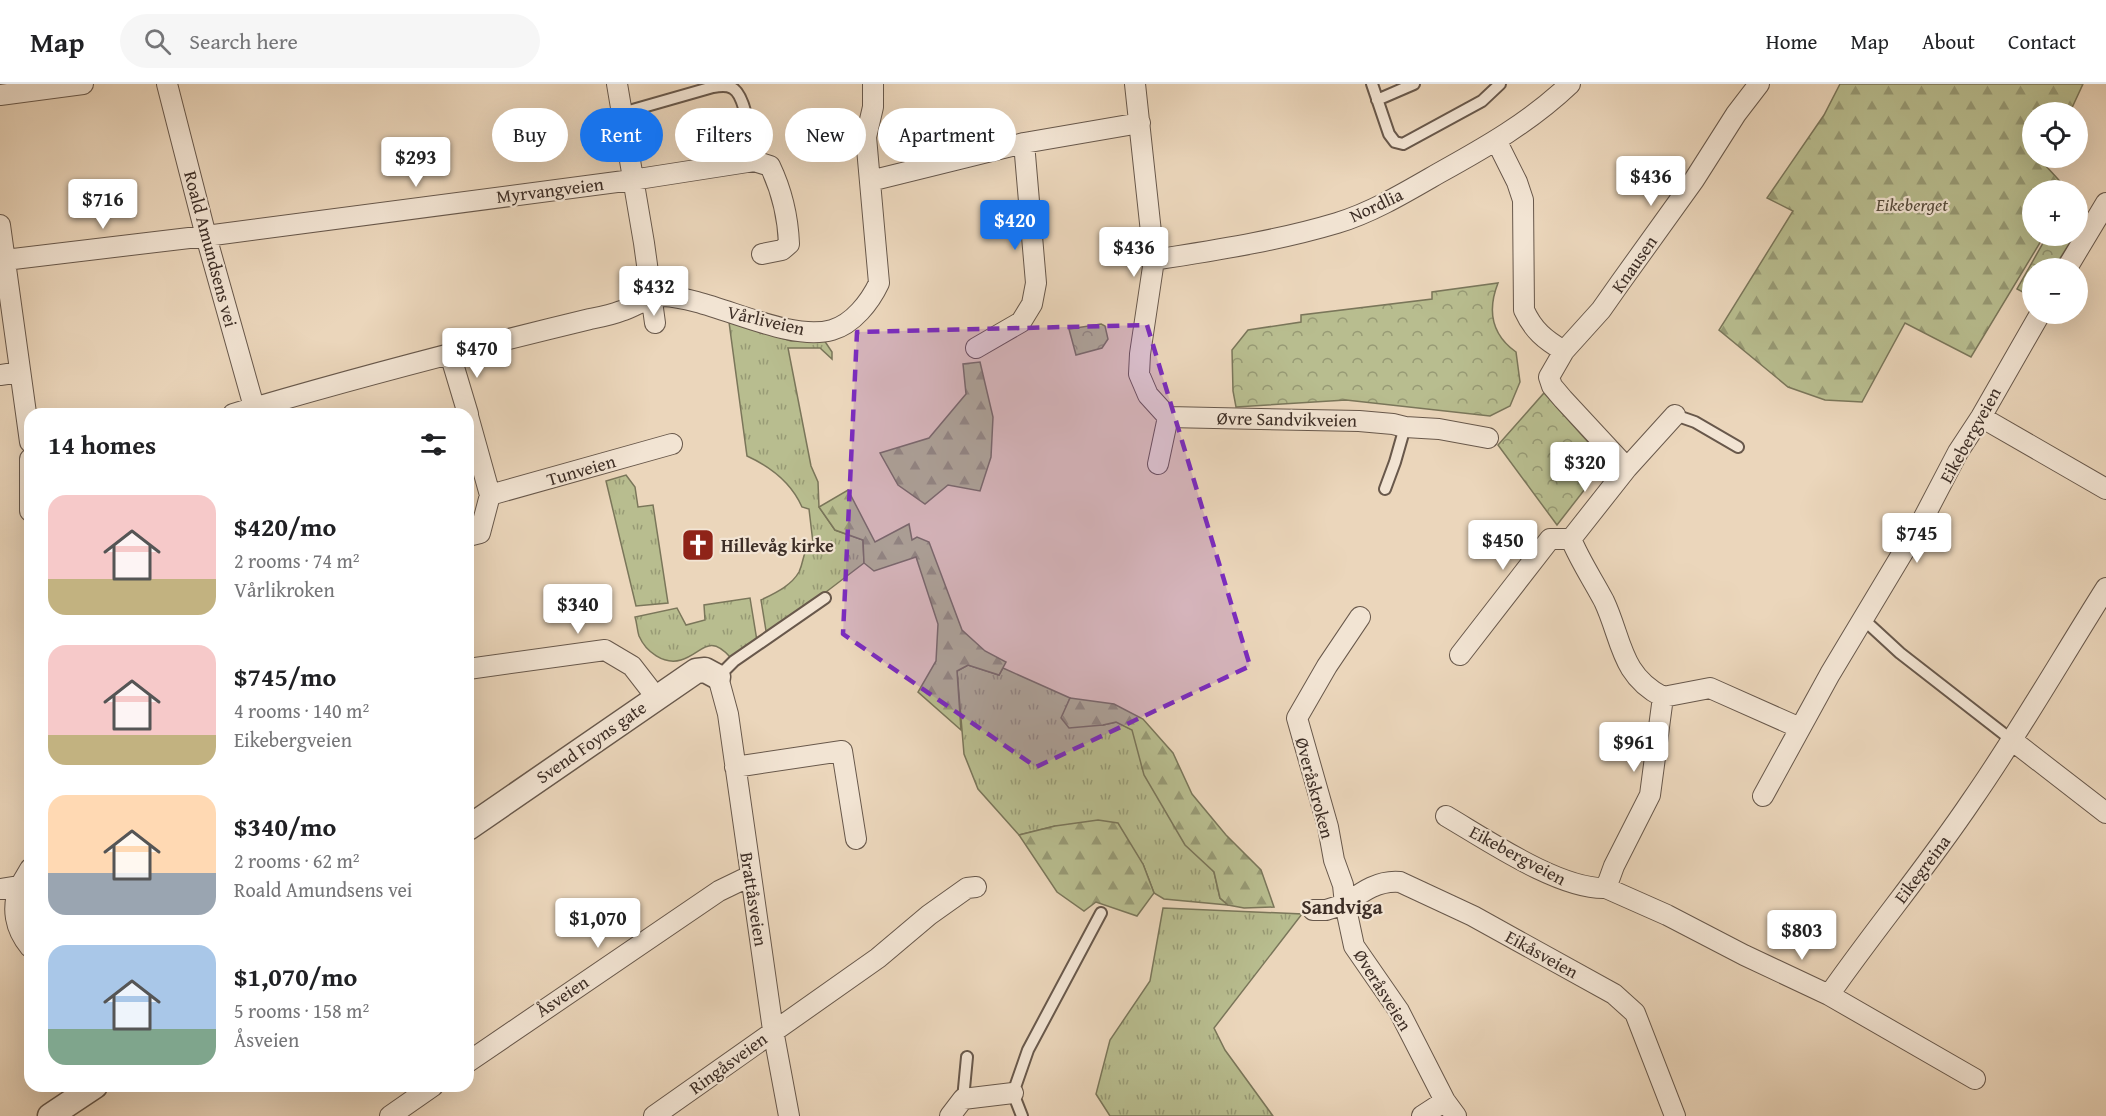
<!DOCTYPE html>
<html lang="en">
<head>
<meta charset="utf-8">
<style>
	:root { --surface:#fff; --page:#f6f6f6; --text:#202124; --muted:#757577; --line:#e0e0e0; --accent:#1a73e8 }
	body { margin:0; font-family:"Gentium Book Plus",serif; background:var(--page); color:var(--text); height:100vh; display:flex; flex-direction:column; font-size:22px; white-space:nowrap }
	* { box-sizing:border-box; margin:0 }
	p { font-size:20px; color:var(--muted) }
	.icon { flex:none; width:33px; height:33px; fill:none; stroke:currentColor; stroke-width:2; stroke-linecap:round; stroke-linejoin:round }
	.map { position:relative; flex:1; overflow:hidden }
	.drawer { position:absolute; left:24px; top:324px; width:450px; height:684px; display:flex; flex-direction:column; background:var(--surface); border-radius:18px; box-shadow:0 6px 24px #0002 }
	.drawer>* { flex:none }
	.hud { position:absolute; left:492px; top:24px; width:570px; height:54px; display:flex; gap:12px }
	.controls { position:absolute; left:2022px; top:18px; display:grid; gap:12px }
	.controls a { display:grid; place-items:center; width:66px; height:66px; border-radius:50%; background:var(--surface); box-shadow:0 6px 24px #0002; font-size:30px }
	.price { position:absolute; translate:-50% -51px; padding:0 14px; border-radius:6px; background:#fff; color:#222; font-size:20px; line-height:39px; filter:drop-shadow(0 2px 3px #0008) }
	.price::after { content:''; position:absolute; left:50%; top:36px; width:18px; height:14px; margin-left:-9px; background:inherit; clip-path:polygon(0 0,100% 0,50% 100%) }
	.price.active { background:var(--accent); color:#fff }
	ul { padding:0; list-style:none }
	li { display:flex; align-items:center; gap:18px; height:150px; padding:0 24px }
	li span { display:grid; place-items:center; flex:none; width:168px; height:120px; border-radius:18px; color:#555 }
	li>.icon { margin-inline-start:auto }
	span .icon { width:72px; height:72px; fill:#fffc; stroke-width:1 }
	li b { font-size:26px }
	h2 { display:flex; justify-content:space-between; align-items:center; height:72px; padding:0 24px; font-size:26px }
	.chip { padding:0 21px; border-radius:27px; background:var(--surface); box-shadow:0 6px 24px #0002; font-size:21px; line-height:54px }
	.chip.active { background:var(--accent); color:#fff }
	header { display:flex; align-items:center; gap:36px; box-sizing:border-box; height:84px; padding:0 30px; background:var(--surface); border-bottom:2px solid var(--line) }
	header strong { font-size:28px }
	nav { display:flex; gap:33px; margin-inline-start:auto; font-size:21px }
	.search { width:420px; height:54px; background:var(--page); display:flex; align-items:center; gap:15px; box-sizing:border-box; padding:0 21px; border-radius:33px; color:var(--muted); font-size:22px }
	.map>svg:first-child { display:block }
</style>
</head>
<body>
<header>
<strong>Map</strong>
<div class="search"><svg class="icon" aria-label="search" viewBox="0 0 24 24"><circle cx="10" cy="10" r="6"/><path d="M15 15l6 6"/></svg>Search here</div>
<nav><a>Home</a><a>Map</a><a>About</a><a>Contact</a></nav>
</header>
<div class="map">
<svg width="2106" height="1032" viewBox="0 0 2106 1032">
	<defs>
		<pattern id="grass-tufts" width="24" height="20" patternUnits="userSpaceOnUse" patternTransform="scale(1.5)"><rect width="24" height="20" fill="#b8bd8f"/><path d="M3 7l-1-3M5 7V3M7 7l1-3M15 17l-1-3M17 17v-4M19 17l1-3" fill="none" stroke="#979a75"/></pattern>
		<pattern id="forest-firs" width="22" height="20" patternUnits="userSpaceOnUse" patternTransform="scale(1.5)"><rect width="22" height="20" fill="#b8bd8f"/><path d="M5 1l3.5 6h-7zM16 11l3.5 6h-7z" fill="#979a75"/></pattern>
		<pattern id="park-crowns" width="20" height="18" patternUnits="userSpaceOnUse" patternTransform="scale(1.5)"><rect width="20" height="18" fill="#b8bd8f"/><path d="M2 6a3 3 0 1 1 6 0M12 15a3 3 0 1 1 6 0" fill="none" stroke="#979a75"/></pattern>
	</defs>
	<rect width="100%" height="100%" fill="#ebd6bb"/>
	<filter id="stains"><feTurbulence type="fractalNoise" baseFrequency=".00333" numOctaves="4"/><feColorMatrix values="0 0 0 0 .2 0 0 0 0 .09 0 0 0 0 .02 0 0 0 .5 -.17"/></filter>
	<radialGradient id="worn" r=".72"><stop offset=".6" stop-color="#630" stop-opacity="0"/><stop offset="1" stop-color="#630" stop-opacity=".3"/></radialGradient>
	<path fill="url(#grass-tufts)" stroke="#7a765a" stroke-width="1.5" d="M729,238L791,257L824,256L832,268V275L820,264H788L811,382L818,398L819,423L835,446L863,456L864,479L767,553L761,516C775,509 791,502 799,488C805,475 801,469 813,459L809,425L802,423C791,398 771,383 747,372Z
		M626,391L635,403L638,423L653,421L668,519L636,522L606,397Z
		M750,514L757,557L731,574C708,548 702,570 681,576C664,581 646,568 639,552C637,546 637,539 635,533L677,524L686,541L705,536L704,521Z
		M968,581L999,591L1003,584L1070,614L1062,634L1103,641L1117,638L1133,646L1144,689L1214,788L1220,814L1228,821L1164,815L1154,809L1143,780L1055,742L1019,751L978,705L964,670L957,587Z
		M1163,824L1302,830L1214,944L1225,966L1273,1032H1110L1096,1010L1110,956L1150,897Z"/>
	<path fill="url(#forest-firs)" stroke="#7a765a" stroke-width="1.5" d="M1840,0H2083L2070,28H2032V74H2050L2046,82L2068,106H2032V152H2044L1971,273L1905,239L1862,318L1825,316L1788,303L1719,246L1793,127L1767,114L1824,31Z
		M980,278L993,333L991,373L980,407L948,401L925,420L898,401L880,369L929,354L966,310L963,280Z
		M848,406L875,458L909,440L912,456L917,453L929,458L962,546L985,567L1006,578L999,591L968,581L957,587L961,646L918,608L936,577L938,540L916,473L874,487L864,479L863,456L835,446L819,423Z
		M1070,614L1114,620L1143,635L1173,669L1192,710L1226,751L1261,786L1274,823L1244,824L1228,821L1220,814L1214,788L1185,761L1144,691L1132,646L1116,638L1103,641L1069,644L1061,634Z
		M1098,736L1118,739L1143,780L1154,809L1137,832L1096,818L1084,827L1057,808L1019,751L1055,742Z"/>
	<path fill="url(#park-crowns)" stroke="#7a765a" stroke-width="1.5" d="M2047,152H2074L2054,184H2032V213L2017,205Z
		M1498,199C1487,227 1491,250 1516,268L1520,298L1510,322L1490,332L1346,316L1236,323L1233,307L1232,266L1248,246L1301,238V231L1432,215V208Z
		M1101,240L1105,242L1108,255L1102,264L1076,271L1069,245Z
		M1544,309L1606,378L1557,441L1498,361Z"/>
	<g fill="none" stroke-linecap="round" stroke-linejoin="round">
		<defs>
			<path id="service" d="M1372,0L1389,50L1395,58L1403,60L1482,17L1500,0
				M1377,16L1414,0
				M622,29L713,3C719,2 727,1 732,4C747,11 751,61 754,77
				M1675,331L1695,338L1738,363
				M1385,405L1395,378L1405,343
				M1862,534L1900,569L2013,657
				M718,593L734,577L825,514
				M963,1015L967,973
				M1022,1032L1013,1009L1028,966L1101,829"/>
			<path id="minor" d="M167,0L206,152L256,330
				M617,0L644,159L655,239
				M1135,0L1154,176L1140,270L1139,290L1148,311L1168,333L1158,380
				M0,11L83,0
				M1497,58L1517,98L1523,116L1524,226C1533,246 1545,256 1564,267
				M870,97L1024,59L1140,39
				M0,141L30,358
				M5,176L206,152L632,96L754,77L770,82C781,105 788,134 789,160L782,166L762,170
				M1154,176C1216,166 1277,157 1337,139C1373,128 1406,108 1439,89C1486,63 1530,38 1570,0
				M2067,184L2106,119
				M976,264L1021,238L1032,220L1036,199L1024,59
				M450,270L468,330
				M0,291L20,288
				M233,330C351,295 470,264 590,235C600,233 611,231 621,227C635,223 648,212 663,212C712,214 787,259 832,246C853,240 870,218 879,199L866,53L873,23V0
				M468,332L490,411
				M1168,333L1359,337L1393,340L1405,343L1439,345L1488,354
				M1981,333L2106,405
				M30,375V427
				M1627,384L1563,315L1552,302L1549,293L1564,267L1601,226L1620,199L1694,96L1736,30L1759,0
				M468,452L480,449L490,411L672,360
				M1571,455C1580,477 1593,496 1604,517C1622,555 1620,591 1663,613
				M1571,455L1627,384L1675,331
				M1360,533L1327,582L1297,634L1328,743L1334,776L1343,801L1345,820C1362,808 1378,796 1400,798L1473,832L1614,910L1635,929L1675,1032
				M1460,571L1550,455H1571
				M468,585L605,566L632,582L656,613
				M718,593L728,630L773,946L789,1032
				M2013,657L2106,729
				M735,683L842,667L856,755
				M1763,712L1830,590L1923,435L1958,368L1981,333L2040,230
				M1446,732C1487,756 1560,806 1606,804L1614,782L1650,711L1663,613L1710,604L1800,644
				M20,802C11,824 15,845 30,863
				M1606,804L1667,831L1744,871L1829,911L1975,995
				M0,805L20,802L30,785
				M1313,826H1326L1345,820L1354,862L1399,927L1445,1017L1456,1032
				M1829,911C1875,845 1927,783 1972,716C2020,647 2061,575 2106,504
				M468,978L719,807L750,792
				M390,1032L433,1002
				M654,1032L878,874L929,831L967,804L976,803
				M950,1032L963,1015L1013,1009
				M1422,1032L1445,1017"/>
			<path id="tertiary" d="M468,744L696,587L705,586L718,593
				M50,1032L95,1002"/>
		</defs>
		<use href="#service" stroke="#68584b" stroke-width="14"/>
		<use href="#minor" stroke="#68584b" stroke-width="22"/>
		<use href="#tertiary" stroke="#68584b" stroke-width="27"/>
		<use href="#service" stroke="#f2e4d3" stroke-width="10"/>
		<use href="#minor" stroke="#f2e4d3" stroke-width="20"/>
		<use href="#tertiary" stroke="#f2e4d3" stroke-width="24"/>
	</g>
	<path fill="#7b2cbf" fill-opacity="0.2" stroke="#7b2cbf" stroke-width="4.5" stroke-dasharray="12 8" stroke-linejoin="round" d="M1147,241L1250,582L1036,683L843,550L857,248Z"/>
	<defs>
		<symbol id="church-square" viewBox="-11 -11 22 22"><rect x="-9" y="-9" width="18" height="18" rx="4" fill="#8f2418" stroke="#f2e4d3"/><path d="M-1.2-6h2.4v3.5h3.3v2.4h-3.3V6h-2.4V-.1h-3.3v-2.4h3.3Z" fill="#fff"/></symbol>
	</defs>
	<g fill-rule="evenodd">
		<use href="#church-square" x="679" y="442" width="38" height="38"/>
	</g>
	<g text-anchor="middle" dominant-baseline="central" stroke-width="4.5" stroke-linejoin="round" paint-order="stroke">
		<g font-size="18" fill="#3d2e26" stroke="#f2e4d3">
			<text transform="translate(550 106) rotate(-7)">Myrvangveien</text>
			<text transform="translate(1376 121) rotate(-25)">Nordlia</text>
			<text transform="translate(211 165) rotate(75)">Roald Amundsens vei</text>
			<text transform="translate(1634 180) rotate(-55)">Knausen</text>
			<text transform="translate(766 236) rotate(13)">Vårliveien</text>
			<text transform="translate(1287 335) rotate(1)">Øvre Sandvikveien</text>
			<text transform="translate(1970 351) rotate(-61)">Eikebergveien</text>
			<text transform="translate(581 386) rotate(-16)">Tunveien</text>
			<text transform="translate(591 658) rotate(-35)">Svend Foyns gate</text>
			<text transform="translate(1315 704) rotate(75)">Øveråskroken</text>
			<text transform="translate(1518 771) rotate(28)">Eikebergveien</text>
			<text transform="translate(1922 785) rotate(-53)">Eikegreina</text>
			<text transform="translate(754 815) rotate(81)">Brattåsveien</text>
			<text transform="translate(1542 870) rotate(29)">Eikåsveien</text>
			<text transform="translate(1383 906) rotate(58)">Øveråsveien</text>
			<text transform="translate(562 912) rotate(-34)">Åsveien</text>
			<text transform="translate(728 979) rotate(-36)">Ringåsveien</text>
		</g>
		<g font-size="18" font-style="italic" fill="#564b3b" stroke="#f2e4d3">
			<text x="1912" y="120">Eikeberget</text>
		</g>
		<g font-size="18" font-weight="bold" fill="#3d2e26" stroke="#f2e4d3" text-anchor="start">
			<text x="721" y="461">Hillevåg kirke</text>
		</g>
		<g font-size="20" font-weight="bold" fill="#3d2e26" stroke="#f2e4d3">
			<text x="1342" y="822">Sandviga</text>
		</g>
	</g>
	<rect width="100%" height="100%" filter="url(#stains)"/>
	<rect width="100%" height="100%" fill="url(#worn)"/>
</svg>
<div class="controls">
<a><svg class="icon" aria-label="locate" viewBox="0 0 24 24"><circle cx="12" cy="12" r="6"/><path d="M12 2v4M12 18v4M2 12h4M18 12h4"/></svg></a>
<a>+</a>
<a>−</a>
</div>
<b class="price" style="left:416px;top:104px">$293</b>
<b class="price" style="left:1651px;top:123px">$436</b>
<b class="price" style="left:103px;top:146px">$716</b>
<b class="price active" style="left:1015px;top:167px">$420</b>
<b class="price" style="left:1134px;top:194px">$436</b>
<b class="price" style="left:654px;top:233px">$432</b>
<b class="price" style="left:477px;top:295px">$470</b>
<b class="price" style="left:1585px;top:409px">$320</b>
<b class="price" style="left:1917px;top:480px">$745</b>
<b class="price" style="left:1503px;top:487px">$450</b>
<b class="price" style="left:578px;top:551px">$340</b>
<b class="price" style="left:1634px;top:689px">$961</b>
<b class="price" style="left:598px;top:865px">$1,070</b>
<b class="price" style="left:1802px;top:877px">$803</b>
<div class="hud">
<a class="chip">Buy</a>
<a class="chip active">Rent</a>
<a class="chip">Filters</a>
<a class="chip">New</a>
<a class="chip">Apartment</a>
</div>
<section class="drawer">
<h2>14 homes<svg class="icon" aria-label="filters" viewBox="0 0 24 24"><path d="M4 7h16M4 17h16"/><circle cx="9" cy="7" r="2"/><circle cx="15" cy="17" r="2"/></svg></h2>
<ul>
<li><span style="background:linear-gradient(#f6c9c9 70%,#c2b280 0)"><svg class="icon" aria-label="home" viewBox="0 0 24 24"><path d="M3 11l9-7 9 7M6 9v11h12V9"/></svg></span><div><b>$420/mo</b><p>2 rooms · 74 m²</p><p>Vårlikroken</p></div></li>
<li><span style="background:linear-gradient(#f6c9c9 75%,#c2b280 0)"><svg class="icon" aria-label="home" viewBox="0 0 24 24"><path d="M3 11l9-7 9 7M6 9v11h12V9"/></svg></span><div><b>$745/mo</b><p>4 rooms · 140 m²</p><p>Eikebergveien</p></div></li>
<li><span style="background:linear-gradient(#ffd9b3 65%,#9aa5b1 0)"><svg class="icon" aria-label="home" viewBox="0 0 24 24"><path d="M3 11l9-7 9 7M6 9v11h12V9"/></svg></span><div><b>$340/mo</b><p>2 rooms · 62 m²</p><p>Roald Amundsens vei</p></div></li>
<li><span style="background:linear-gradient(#a9c7e8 70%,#7fa58c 0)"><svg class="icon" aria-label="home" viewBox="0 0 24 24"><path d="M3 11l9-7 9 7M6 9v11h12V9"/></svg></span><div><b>$1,070/mo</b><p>5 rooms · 158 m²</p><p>Åsveien</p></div></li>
</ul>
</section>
</div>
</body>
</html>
